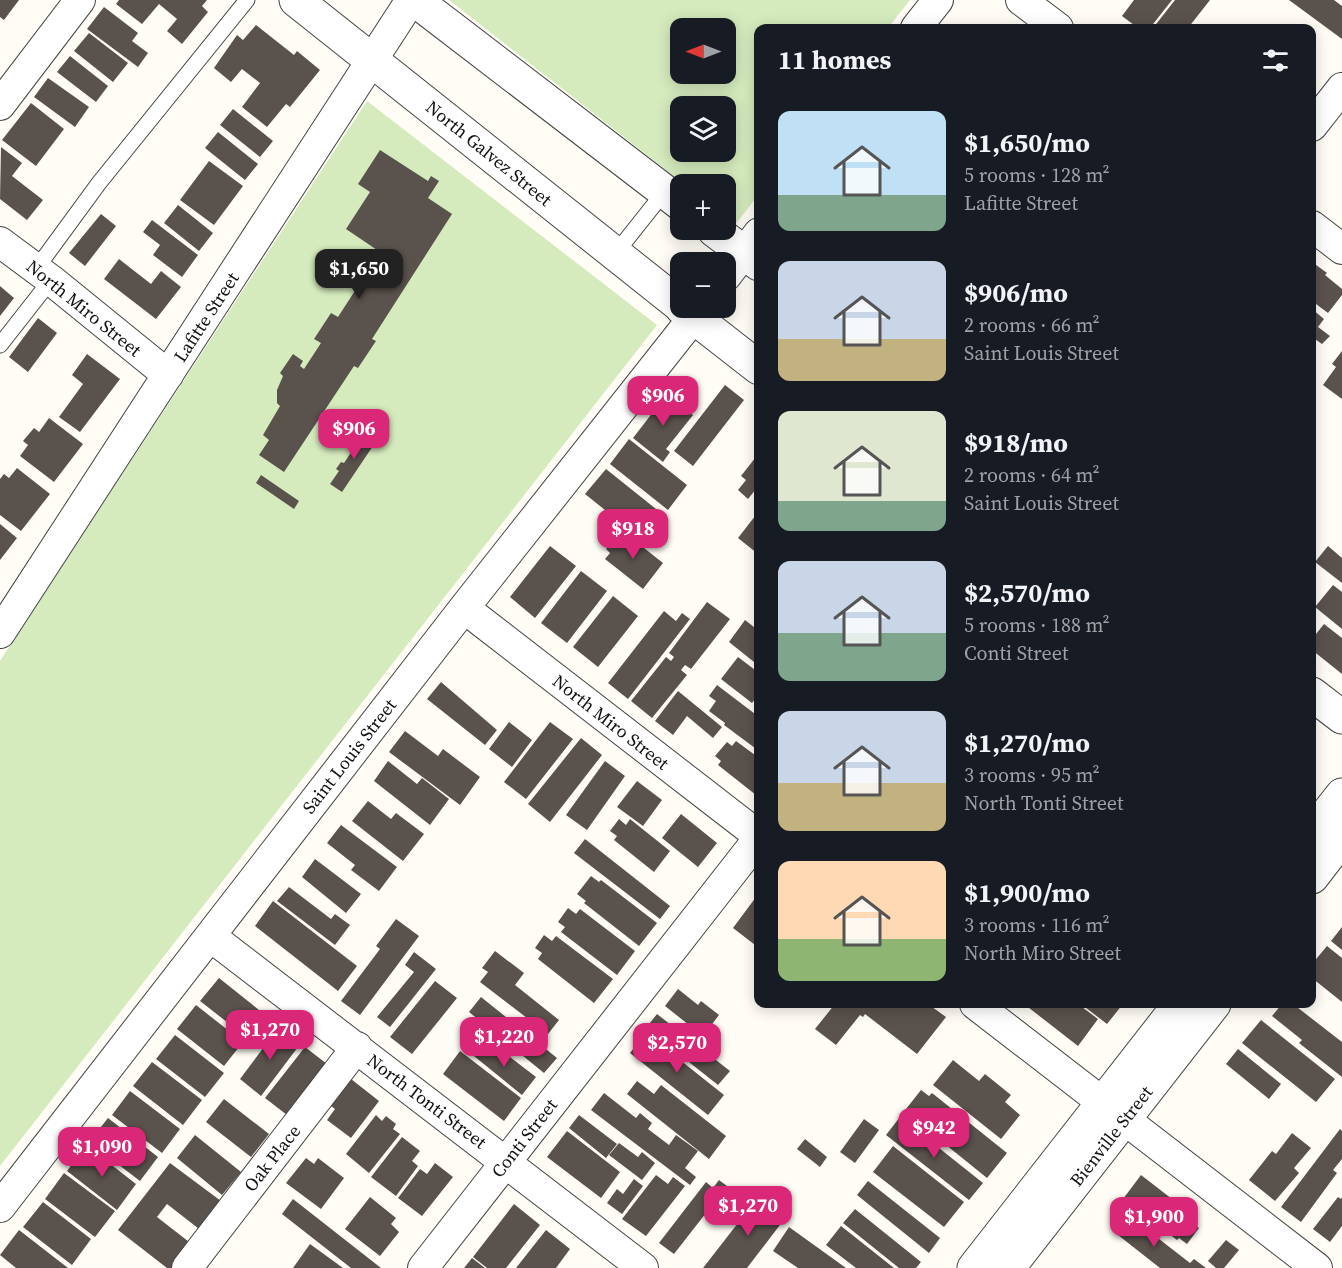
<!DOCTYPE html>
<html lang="en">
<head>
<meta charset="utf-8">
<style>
	:root { --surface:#171b24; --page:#20242c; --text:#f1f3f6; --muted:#9ea1a6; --accent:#db2777 }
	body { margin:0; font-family:"Source Serif 4",serif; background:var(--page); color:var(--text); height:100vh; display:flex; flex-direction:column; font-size:22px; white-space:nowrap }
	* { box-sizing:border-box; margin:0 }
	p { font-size:20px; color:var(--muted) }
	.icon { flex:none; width:33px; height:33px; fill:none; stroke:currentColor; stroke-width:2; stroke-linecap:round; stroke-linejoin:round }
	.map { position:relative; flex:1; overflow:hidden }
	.sheet { position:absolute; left:754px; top:24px; width:562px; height:984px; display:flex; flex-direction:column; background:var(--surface); border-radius:12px; box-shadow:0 3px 15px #0003 }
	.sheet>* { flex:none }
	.needle { width:39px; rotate:270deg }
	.buttons { position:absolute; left:670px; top:18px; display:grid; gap:12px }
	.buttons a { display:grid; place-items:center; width:66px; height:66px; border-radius:12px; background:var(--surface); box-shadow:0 3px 15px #0003; font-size:30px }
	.price { position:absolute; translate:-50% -51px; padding:0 14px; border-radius:12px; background:var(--accent); color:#fff; font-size:20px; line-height:39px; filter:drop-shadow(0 2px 3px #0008) }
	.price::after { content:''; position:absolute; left:50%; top:36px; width:18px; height:14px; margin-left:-9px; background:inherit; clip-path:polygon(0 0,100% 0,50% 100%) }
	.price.current { background:#222; color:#fff }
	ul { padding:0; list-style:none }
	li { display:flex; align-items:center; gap:18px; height:150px; padding:0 24px }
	li span { display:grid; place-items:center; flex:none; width:168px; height:120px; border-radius:12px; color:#555 }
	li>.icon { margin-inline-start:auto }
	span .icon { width:72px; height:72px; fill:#fffc; stroke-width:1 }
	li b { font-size:26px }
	h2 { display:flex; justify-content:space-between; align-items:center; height:72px; padding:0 24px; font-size:26px }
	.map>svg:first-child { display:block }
</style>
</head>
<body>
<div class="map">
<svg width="1342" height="1268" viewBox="0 0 1342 1268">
	<rect width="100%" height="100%" fill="#fffdf5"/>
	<path fill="#d5ebbd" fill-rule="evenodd" d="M449,0H910L888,28H759V194L735,225L726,217V184H684ZM681,28H726V74H681ZM681,106H726V152H681Z
		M367,101L657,325L0,1166V661Z"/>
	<path fill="#5a524d" d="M0,0H19L4,20L0,17Z
		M119,0H207L202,6L208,12L182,44L167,31L177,19L159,4L142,24L116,4Z
		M1134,0H1172L1150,28H1138L1122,16Z
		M1175,0H1210L1188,28H1153Z
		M1289,0H1334L1342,6V39Z
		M104,7L138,33L132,41L148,53L138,67L87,29Z
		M256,25L294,55L297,51L320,70L290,107L286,104L267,127L242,107L260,83L242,69L231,82L214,68L237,35L243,40Z
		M89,33L128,63L113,82L74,51Z
		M70,56L108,86L96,102L57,72Z
		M48,78L89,107L75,127L34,97Z
		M31,103L64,129L36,166L2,140Z
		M233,109L273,141L260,157L220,125Z
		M218,132L258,164L245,180L205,148Z
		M1,147L22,163L12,176L43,200L27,220L0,199Z
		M380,150L428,181L431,176L439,181L428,198L452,214L372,339L376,341L358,368L354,366L284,472L259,455L269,440L263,435L280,406L277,403V390L283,376L280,373L293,354L303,361L300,366L304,369L321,343L314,339L331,313L338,317L380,252L346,229L370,192L358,184Z
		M209,161L243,186L214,225L180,200Z
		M178,205L213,233L199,251L164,223Z
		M101,214L116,226L85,266L69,253Z
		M152,220L198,255L182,277L153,255L160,245L143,232Z
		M119,259L151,284L161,271L181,287L156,319L104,279Z
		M1312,262L1327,273L1325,275L1342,289V295L1328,313L1312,301Z
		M0,286L14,298L0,316Z
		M1312,309L1324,319L1318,327L1330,336L1322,344L1312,337Z
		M38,318L57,333L28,372L9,357Z
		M1342,351V399L1323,385L1336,367L1332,364Z
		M87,354L120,379L80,432L59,417L83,384L72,375Z
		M725,385L744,400L693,466L674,451Z
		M667,394L693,415L666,449L670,452L663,462L633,438Z
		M49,418L83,444L54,482L20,456L28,445L23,441L34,428L39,432Z
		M367,430L379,437L342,492L330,484L339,471L336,469L341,462L344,463L358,442L356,441L360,434L363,435Z
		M629,439L687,485L668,510L610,464Z
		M759,453V491L756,489L748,499L738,490L746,480L741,476Z
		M17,468L50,494L21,531L0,515V479L4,474L9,478Z
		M606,469L661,513L657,518L665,524L653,539L645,533L640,538L585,494Z
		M261,475L299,501L294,509L256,483Z
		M759,511V552L758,554L738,538Z
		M0,524L17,538L0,560Z
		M625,533L663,563L643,589L605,559L610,553L606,549L615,538L620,541Z
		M550,546L576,566L535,618L510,597Z
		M1328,546L1342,558V583L1315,562Z
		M581,571L607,591L567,643L541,623Z
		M1333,585L1342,592V629L1315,607Z
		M613,596L638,616L598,667L573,647Z
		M707,602L730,619L691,669L685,665L681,670L687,675L652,718L631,701L666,657L671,661L674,657L669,653Z
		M664,611L676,621L682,613L690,619L628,699L608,683Z
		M745,620L759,631V666L729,642Z
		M1324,624L1342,638V674L1312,650V639Z
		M738,657L759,673V694L752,703L721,679Z
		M441,682L497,730L485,745L427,699Z
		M717,685L759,717V751L724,725L725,723L709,711L716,701L709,696Z
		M678,691L722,727L713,738L687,716L673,735L655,721Z
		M509,722L532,740L512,767L489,749Z
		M550,722L573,739L526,799L504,782Z
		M405,731L438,756L443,749L480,777L460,805L389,752Z
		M581,738L602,755L550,822L528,804Z
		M736,741L759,758V791L756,795L718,765L721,761L715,756L727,742L732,746Z
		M388,761L417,784L422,778L449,799L430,825L374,781Z
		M605,761L625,776L587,830L566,815Z
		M637,781L662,800L643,826L617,807Z
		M368,801L391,819L396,813L424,834L403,861L352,821Z
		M681,814L717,843L698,867L662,838Z
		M619,819L626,825L630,819L670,851L654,872L614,840L617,836L610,831Z
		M341,825L397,867L379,891L351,870L355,865L327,843Z
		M585,839L670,906L660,919L574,853Z
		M315,859L361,894L346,913L302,877Z
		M591,876L599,882L601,880L657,923L639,946L584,903L586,901L577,894Z
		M289,887L331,919L335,914L350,925L335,945L277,901Z
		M759,893V948L733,928Z
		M273,901L357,966L338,991L255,926Z
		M568,908L576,914L580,909L635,951L617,975L561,932L565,927L558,922Z
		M396,919L419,936L360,1015L341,1001L380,949L376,946Z
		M1342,927V950L1331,941Z
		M544,935L552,941L556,936L613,979L594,1003L538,959L542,953L535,948Z
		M1327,946L1342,958V1002L1312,978V964Z
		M495,951L524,973L515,985L559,1020L548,1034L480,982L488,972L482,968Z
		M414,952L436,969L390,1027L377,1017L414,972L405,965Z
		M219,978L264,1014L246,1037L200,1001Z
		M435,981L457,998L412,1054L390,1037Z
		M678,989L698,1005L701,1001L719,1015L703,1036L665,1006Z
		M481,997L557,1058L544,1073L469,1012Z
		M835,1004H928L946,1017L917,1054L865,1014L863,1017L860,1015L836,1045L815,1029Z
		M1024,1004H1078L1098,1019L1078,1046Z
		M1081,1004H1123L1107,1024Z
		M1282,1004H1293L1342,1042V1077L1299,1043L1302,1040L1272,1016Z
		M196,1005L243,1042L224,1066L177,1029Z
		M657,1014L730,1071L718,1085L646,1028Z
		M1261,1020L1335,1079L1316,1102L1242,1043Z
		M279,1027L301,1043L261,1096L240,1079Z
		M646,1033L724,1095L708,1115L630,1053Z
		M175,1035L224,1073L205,1097L156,1059Z
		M478,1040L502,1060L506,1054L536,1077L522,1095L469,1052Z
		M305,1047L327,1064L287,1115L265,1098Z
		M1238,1049L1281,1084L1269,1099L1226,1064Z
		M460,1051L521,1098L504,1121L443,1074Z
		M953,1060L979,1081L985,1074L1011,1095L1005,1102L1020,1115L1001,1139L933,1085Z
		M152,1062L202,1100L183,1125L133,1086Z
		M351,1079L379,1101L351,1138L327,1120L335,1109L331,1106Z
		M637,1081L654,1094L661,1085L726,1136L709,1159L627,1094Z
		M921,1090L929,1096L932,1093L1007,1153L987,1178L914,1119L915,1116L906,1109Z
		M130,1091L180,1129L162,1153L112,1115Z
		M604,1093L636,1118L640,1113L652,1123L648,1129L669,1145L676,1135L698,1151L685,1168L696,1177L690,1185L591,1110Z
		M224,1099L269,1134L251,1157L206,1122Z
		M376,1115L382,1121L386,1116L396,1124L393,1129L400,1134L369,1173L346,1154Z
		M579,1115L617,1144L606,1158L569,1128Z
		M900,1117L983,1183L969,1200L886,1135Z
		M108,1118L158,1157L140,1181L89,1142Z
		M864,1119L879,1130L855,1163L840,1152Z
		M1340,1129L1342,1131V1159L1333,1170L1337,1173L1301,1222L1281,1207Z
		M567,1131L620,1172L601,1198L547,1157Z
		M1292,1133L1311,1148L1294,1168L1299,1173L1275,1201L1249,1180L1272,1151L1276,1154Z
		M195,1135L241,1172L222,1195L177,1158Z
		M402,1137L420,1151L412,1161L418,1166L396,1196L371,1177Z
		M805,1139L827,1157L820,1167L797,1149Z
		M619,1143L638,1157L642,1152L655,1163L642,1180L609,1155Z
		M86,1145L136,1184L117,1210L67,1171Z
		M893,1146L964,1202L944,1227L873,1172Z
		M306,1158L314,1164L318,1158L344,1178L321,1209L286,1183Z
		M170,1163L225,1204L203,1232L167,1204L157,1217L193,1245L176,1268H167L118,1230Z
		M435,1163L453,1177L422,1216L398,1198L420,1169L427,1174Z
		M64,1173L115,1211L95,1237L45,1199Z
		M656,1175L668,1184L673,1177L685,1186L646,1236L622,1219Z
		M1141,1175L1194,1216L1190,1221L1199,1228L1187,1244L1179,1238L1177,1240L1123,1199Z
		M634,1179L643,1186L622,1214L607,1203L617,1189L623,1194Z
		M719,1180L727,1186L674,1254L659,1243L706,1182L713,1188Z
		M868,1181L940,1238L929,1253L857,1195Z
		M759,1196L786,1217L747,1268H703Z
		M370,1197L396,1218L391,1224L399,1232L380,1256L345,1229Z
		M1338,1197L1341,1199L1342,1197V1226L1330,1242L1313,1229Z
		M293,1199L381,1268H351L282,1214Z
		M43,1202L91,1239L72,1265L23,1227Z
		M514,1204L540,1225L506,1268H487L473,1257Z
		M855,1209L921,1262L916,1268H899L843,1223Z
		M1132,1218L1190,1263L1194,1259L1206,1268H1160L1118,1235Z
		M841,1226L894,1268H856L826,1245Z
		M789,1227L846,1268H798L773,1251Z
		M19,1230L68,1268H16L0,1255Z
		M546,1230L570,1249L556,1268H516Z
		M1226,1240L1239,1250L1224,1268H1216L1208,1261Z
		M310,1244L343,1268H293Z
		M472,1258L485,1268H464Z"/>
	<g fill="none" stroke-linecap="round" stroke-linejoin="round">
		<defs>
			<path id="service" d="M615,254L665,191
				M36,269L99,183L247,0
				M0,345L51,280"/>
			<path id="minor" d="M1021,0L1058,28
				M916,28L938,0
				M0,105L80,0
				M1312,126L1342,88
				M1312,226L1342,249
				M0,242L51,280L168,375
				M726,276L759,233
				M464,608L759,836
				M0,633L411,0
				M210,936L643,1268
				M975,1004L1317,1268
				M0,1207L464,608L701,308
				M187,1268L357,1047
				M423,1268L759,838"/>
			<path id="tertiary" d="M296,0L681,306
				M415,0L681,204
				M714,230L759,264
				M682,308L759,368
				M1312,694L1342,717
				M1312,833L1342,795
				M1312,877L1342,838
				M974,1268L1180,1004
				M1008,1268L1214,1004"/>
		</defs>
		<use href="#service" stroke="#444" stroke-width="17"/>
		<use href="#minor" stroke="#444" stroke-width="32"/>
		<use href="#tertiary" stroke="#444" stroke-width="35"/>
		<use href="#service" stroke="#fff" stroke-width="15"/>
		<use href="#minor" stroke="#fff" stroke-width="30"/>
		<use href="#tertiary" stroke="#fff" stroke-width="33"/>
	</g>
	<g text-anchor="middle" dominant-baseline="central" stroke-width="6" stroke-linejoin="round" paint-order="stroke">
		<g font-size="18" fill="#111" stroke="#fff">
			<text transform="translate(489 153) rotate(39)">North Galvez Street</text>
			<text transform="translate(84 308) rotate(39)">North Miro Street</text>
			<text transform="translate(206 317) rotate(-57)">Lafitte Street</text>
			<text transform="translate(611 722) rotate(38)">North Miro Street</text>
			<text transform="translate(349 756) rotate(-52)">Saint Louis Street</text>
			<text transform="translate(427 1101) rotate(37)">North Tonti Street</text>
			<text transform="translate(1111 1136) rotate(-52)">Bienville Street</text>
			<text transform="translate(524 1138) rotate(-52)">Conti Street</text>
			<text transform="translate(272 1158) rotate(-52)">Oak Place</text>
		</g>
	</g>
</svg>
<div class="buttons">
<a><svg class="needle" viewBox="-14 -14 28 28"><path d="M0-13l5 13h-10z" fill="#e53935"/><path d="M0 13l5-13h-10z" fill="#9ea1a6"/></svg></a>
<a><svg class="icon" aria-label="layers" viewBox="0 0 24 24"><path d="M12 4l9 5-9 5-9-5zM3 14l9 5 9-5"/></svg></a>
<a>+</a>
<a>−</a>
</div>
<b class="price current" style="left:359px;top:300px">$1,650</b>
<b class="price" style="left:663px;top:427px">$906</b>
<b class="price" style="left:354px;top:460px">$906</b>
<b class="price" style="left:633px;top:560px">$918</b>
<b class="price" style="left:270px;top:1061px">$1,270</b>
<b class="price" style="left:504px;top:1068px">$1,220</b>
<b class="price" style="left:677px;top:1074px">$2,570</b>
<b class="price" style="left:934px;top:1159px">$942</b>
<b class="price" style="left:102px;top:1178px">$1,090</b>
<b class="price" style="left:748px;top:1237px">$1,270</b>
<b class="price" style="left:1154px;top:1248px">$1,900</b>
<section class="sheet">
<h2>11 homes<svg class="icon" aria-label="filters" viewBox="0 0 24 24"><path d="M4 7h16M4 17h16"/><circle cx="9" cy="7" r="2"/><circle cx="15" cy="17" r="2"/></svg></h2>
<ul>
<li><span style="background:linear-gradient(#bfe0f5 70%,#7fa58c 0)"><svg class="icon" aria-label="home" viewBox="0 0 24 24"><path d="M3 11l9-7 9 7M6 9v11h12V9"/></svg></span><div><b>$1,650/mo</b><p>5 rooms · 128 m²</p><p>Lafitte Street</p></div></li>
<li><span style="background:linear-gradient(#c9d6e8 65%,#c2b280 0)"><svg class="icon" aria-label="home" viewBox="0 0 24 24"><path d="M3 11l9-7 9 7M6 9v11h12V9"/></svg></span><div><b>$906/mo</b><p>2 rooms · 66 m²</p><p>Saint Louis Street</p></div></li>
<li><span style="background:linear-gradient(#dfe7d0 75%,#7fa58c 0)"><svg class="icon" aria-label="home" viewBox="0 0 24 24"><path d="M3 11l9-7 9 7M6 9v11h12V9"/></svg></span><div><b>$918/mo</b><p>2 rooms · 64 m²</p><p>Saint Louis Street</p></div></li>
<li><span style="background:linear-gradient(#c9d6e8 60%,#7fa58c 0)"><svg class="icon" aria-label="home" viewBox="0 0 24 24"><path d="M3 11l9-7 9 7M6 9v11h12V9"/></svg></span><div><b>$2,570/mo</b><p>5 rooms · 188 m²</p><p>Conti Street</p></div></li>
<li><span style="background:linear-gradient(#c9d6e8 60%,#c2b280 0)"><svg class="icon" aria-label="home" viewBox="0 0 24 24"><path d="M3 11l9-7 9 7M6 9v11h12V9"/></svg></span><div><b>$1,270/mo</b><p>3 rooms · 95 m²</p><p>North Tonti Street</p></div></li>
<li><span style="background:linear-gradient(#ffd9b3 65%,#8fb573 0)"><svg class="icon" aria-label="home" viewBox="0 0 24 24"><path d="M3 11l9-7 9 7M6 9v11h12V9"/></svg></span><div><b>$1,900/mo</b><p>3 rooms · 116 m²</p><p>North Miro Street</p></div></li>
</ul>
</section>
</div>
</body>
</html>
